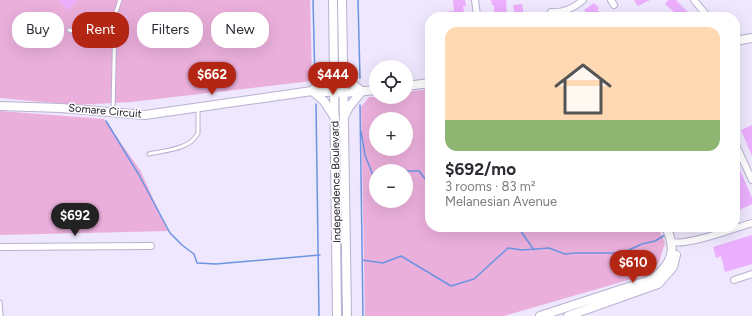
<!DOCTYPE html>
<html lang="en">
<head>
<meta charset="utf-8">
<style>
	:root { --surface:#fff; --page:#f2f2f3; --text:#2b2b33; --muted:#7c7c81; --line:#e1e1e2; --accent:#b32614 }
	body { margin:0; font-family:Figtree,sans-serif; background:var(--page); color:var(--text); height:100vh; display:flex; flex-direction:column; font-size:15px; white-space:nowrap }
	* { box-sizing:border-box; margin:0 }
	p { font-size:13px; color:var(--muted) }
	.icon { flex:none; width:22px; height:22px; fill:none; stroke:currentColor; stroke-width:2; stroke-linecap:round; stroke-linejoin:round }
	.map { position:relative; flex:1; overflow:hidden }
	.panel { position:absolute; left:425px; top:12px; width:315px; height:220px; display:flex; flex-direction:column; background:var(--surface); border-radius:16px; box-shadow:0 4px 16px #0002 }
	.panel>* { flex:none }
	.banner { position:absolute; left:12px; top:12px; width:353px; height:36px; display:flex; gap:8px }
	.controls { position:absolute; left:369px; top:60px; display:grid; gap:8px }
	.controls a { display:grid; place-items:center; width:44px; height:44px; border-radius:50%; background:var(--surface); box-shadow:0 4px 16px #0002; font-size:20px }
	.price { position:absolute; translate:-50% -34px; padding:0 9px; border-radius:14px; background:var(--accent); color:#fff; font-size:13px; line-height:26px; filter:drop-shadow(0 1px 2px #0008) }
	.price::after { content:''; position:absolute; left:50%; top:24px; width:12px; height:9px; margin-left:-6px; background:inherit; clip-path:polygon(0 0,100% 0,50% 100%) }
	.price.current { background:#222; color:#fff }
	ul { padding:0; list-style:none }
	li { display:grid; align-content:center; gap:8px; height:212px; padding:0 20px }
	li+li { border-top:1px solid var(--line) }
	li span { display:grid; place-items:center; height:124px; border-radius:12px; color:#555 }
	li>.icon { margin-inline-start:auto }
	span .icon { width:72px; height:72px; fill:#fffc; stroke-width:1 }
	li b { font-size:17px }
	.pill { padding:0 14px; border-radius:16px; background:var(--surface); box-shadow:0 4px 16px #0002; font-size:14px; line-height:36px }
	.pill.current { background:var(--accent); color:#fff }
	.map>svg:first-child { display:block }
</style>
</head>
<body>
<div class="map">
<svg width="752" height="316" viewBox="0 0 752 316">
	<rect width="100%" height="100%" fill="#eee7fd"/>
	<path fill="#ebafdc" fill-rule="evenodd" d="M0,0H310L312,81L131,102L75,105L0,98Z
		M430,89V227H658L665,243L659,262L649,274L504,316H365L361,107L369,97H406V92ZM376,119H406V149H376ZM376,171H406V201H376Z
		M0,111L104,119L140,170L168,231L0,235Z"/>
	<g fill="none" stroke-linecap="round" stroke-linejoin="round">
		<path stroke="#6c94e2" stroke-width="1.5" d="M313,0L315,80
			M358,0L360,78
			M316,104L319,316
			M360,105L363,316
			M106,121L139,175L170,233L182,245L194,254L197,263L216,264L320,255
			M361,131L365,155L374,178H376
			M405,171H419L430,185
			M518,227L534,250
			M362,260L383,263L401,256L451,286L474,279L508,248L522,250L549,248L565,254L576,253H622L642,244L655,241L665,235"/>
	</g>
	<path fill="#ebaffe" d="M58,0H77L69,10Z
		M453,0H465L466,6H463L465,17H444V12L454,11Z
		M491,0H506L507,17H494V5H492Z
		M634,0H650L638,6Z
		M668,0H676L688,12L683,17H680L665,4Z
		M594,3L599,8L597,10L607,17H591L584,10Z
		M522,4L524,15L515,16L513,5Z
		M752,125V156L741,130Z
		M735,158L752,198V204L735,212Z
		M752,235V264L725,272L721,256L716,258L713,247Z"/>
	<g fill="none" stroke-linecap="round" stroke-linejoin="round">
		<defs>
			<path id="lane" d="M69,30C85,34 102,36 115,45
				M113,111L115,15L120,0
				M149,154C165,150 190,150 198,133V108
				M0,302L1,316"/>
			<path id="street" d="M475,0L477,15
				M611,0L614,5
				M694,0L708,17
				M551,12C562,13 574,8 583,0
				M735,143L752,180
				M672,242C687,246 735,228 752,223
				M0,247L151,246
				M734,280L752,274"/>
			<path id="secondary" d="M333,0L337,316
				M342,0L347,316
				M735,41L752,38
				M343,73L356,87L362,91
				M406,86L430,83
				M312,91L324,101L335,118
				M312,91L334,66
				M0,106L61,108L145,115L312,91L344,93L376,90
				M344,117L349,107L362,91
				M540,316L653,279C672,263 677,250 666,227
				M568,316L658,284L673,267L676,255"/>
		</defs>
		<use href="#lane" stroke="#bab0d1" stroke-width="5"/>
		<use href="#street" stroke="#bab0d1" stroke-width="8"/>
		<use href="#secondary" stroke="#bab0d1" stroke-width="10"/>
		<use href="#lane" stroke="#fff" stroke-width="3"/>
		<use href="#street" stroke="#fff" stroke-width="6"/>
		<use href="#secondary" stroke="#fff" stroke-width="8"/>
	</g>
	<g text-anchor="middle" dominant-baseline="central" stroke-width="3" stroke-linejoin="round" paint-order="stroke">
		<g font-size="11" fill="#1a1622" stroke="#fff">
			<text transform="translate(105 111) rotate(5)">Somare Circuit</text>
			<text transform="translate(336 182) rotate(-91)">Independence Boulevard</text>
		</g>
	</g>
</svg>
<div class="controls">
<a><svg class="icon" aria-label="locate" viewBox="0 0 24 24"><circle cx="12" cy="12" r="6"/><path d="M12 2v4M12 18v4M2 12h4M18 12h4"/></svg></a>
<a>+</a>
<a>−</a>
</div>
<b class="price" style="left:212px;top:96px">$662</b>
<b class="price" style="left:333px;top:96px">$444</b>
<b class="price current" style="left:75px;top:237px">$692</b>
<b class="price" style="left:633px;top:284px">$610</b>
<div class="banner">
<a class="pill">Buy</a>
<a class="pill current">Rent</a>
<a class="pill">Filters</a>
<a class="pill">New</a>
</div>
<section class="panel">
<ul>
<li><span style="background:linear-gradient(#ffd9b3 75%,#8fb573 0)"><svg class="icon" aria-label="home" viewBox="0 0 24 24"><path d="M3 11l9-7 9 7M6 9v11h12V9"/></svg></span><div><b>$692/mo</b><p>3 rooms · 83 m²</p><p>Melanesian Avenue</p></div></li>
</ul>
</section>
</div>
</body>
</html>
